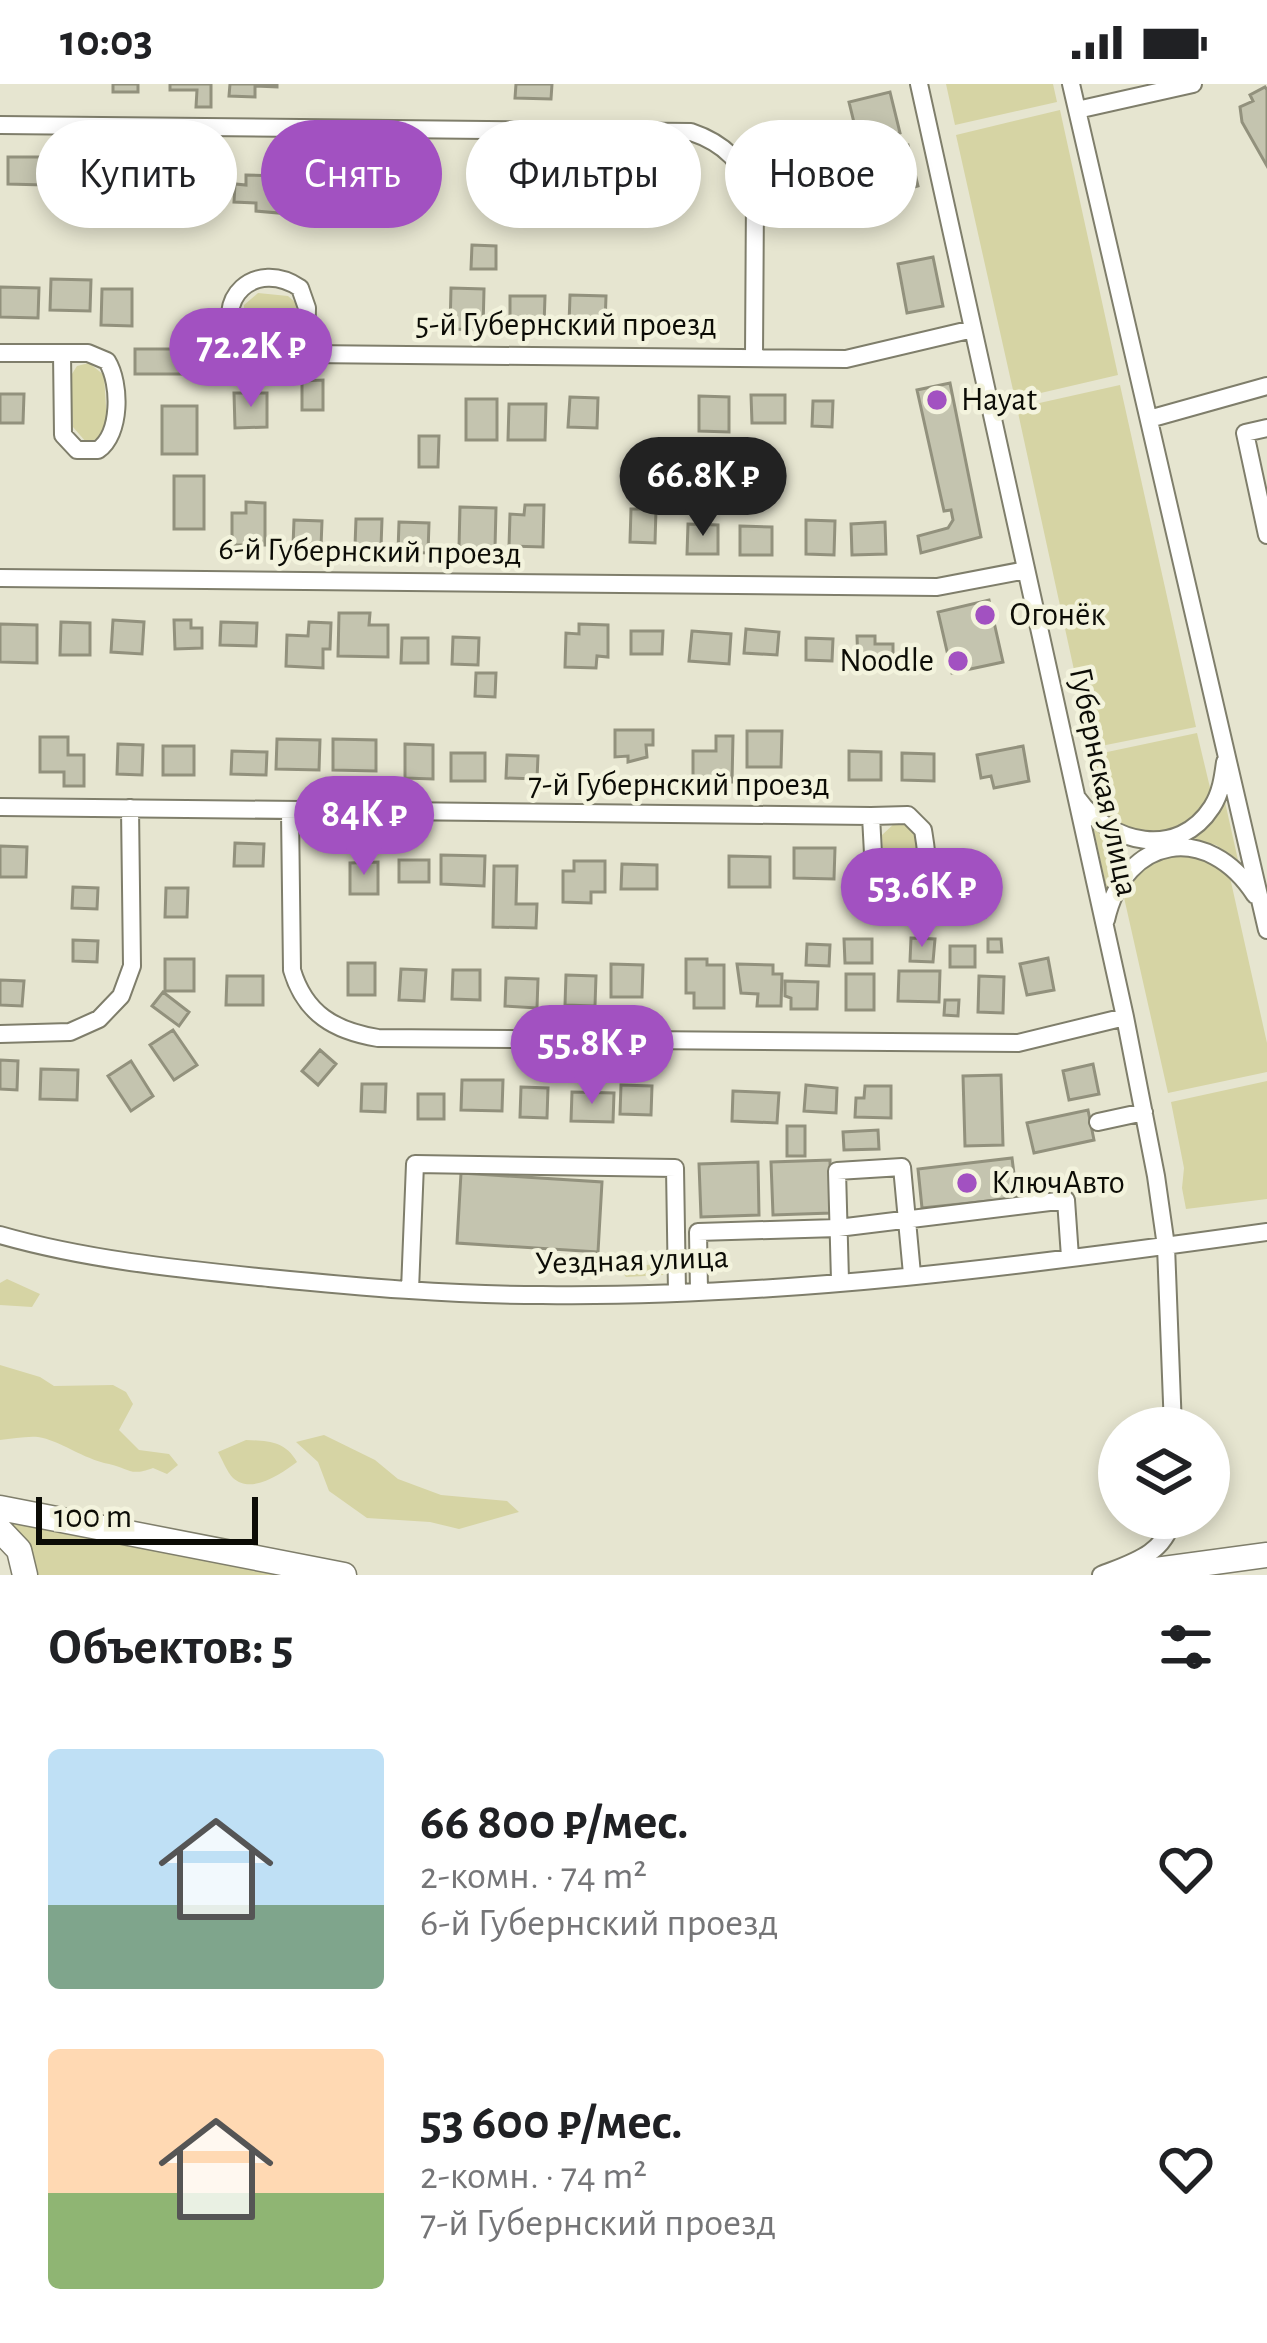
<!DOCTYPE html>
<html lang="ru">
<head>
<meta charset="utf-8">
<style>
	:root { --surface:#fff; --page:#f2f2f2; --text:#202124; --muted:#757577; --accent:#a251c1 }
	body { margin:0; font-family:"Alegreya Sans",sans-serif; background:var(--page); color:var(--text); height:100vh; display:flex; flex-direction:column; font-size:45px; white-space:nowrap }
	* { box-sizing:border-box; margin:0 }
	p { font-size:39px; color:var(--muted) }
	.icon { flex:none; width:66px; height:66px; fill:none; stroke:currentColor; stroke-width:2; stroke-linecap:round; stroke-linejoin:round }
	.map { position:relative; height:1491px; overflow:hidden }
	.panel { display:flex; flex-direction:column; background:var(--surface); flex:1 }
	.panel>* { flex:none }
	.guide { position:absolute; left:36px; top:36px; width:1197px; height:108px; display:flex; gap:24px }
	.fabs { position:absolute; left:1098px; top:1323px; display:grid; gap:24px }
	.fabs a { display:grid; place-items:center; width:132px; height:132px; border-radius:50%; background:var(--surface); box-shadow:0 6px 18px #0003; font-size:60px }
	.scale { position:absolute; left:36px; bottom:30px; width:222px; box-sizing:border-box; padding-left:12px; border:6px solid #0c0c06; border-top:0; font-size:33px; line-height:42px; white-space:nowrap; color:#0c0c06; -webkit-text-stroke:9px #f3f3dd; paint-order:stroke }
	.price { position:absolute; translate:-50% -102px; padding:0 27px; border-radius:42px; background:var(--accent); color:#fff; font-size:39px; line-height:78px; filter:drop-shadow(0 3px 6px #0008) }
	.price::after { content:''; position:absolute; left:50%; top:72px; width:36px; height:27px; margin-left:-18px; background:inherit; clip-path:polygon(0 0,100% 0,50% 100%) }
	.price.selected { background:#222; color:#fff }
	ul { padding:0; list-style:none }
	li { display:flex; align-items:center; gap:36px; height:300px; padding:0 48px }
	li span { display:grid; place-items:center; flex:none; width:336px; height:240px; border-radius:12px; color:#555 }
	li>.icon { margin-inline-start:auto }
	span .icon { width:144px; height:144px; fill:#fffc; stroke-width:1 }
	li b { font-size:51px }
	h2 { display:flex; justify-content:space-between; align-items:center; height:144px; padding:0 48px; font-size:51px }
	.chip { padding:0 42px; border-radius:54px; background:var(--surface); box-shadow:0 6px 18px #0003; font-size:42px; line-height:108px }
	.chip.selected { background:var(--accent); color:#fff }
	.status { display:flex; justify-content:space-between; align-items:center; height:84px; padding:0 60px; background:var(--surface); direction:ltr }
	.status svg { height:33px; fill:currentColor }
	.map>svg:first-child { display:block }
</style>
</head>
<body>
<div class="status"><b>10:03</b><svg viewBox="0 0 49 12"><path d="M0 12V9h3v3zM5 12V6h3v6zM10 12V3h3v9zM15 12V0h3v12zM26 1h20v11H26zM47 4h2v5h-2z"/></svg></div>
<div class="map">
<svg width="1267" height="1491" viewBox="0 0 1267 1491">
	<rect width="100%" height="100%" fill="#e6e5d0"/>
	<path fill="#d6d4a4" d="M946,0H1053L1057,18L955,41Z
		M1060,26L1118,291L1015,315L956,51Z
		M258,209L288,212L296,219L299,252L293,260C254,259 244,265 244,221Z
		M89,279L104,291L107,339L101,354L86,358L73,343L70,293L77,282Z
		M1120,301L1196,643L1091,664L1017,324Z
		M1197,649L1212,712C1180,751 1152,759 1106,735L1093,671Z
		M1225,718L1238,776L1216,761L1185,755L1214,734Z
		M896,738L908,739C922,757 922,791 914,812L899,816L885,801L882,751Z
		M1093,743L1106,750L1114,793L1107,806Z
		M1176,768L1199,771L1229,789L1267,959V988L1168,1009L1123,809L1140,785Z
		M1267,997V1115L1186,1125L1182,1104L1184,1084L1171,1018Z
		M670,1180L663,1191L626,1193L617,1182Z
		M7,1195L40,1210L32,1223L0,1221V1199Z
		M0,1281L40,1293L54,1302L113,1301L126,1308L133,1320L119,1346L139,1366L169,1370L178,1381L167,1390L153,1384C129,1393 129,1384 109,1380C83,1375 59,1356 38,1353C26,1352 12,1355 0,1356Z
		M324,1351L375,1376L398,1395L441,1411L507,1417L519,1428L459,1445L430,1438L367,1434L329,1407L318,1378L296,1358Z
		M246,1356C269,1357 285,1357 297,1378C282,1389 252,1411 233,1394C227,1388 222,1375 218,1368Z
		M0,1431L305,1491H34Z"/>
	<path fill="#c4c4af" stroke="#92917d" stroke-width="3" d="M113,0H138V8H113Z
		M170,0H211V23H196L197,6H170Z
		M230,0H277V3L255,2V13L229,12Z
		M516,0H552L551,15L515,14Z
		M1265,3L1267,6V82L1242,38L1240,23L1253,17L1250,11Z
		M890,8L900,49L859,59L849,18Z
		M908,61L918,102L840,124L834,99L884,87L880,68Z
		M349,63L352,101L317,103L314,66Z
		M168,67H204V95L168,94Z
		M150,70L151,106L124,107L123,71Z
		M8,73H44V101L8,100Z
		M654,82L655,119H621L620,83Z
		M64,89L99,90V117L63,116Z
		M246,91L281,92L279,129L256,127V119L234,118L235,100L246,101Z
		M472,161L496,162V185H471Z
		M933,173L943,222L907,229L898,180Z
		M51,195L91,196L90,227L50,226Z
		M0,203L39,204L38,234L0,233Z
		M451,204L484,205L483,246L450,245Z
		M102,205H132V242L101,241Z
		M570,211L606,212L605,241L569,240Z
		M510,212H545L544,242L510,241Z
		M135,265H207L206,290H135Z
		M323,296V326H302V297Z
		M950,299L981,453L921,469L918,452L948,444L953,436L951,426L944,427L917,306Z
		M234,309H267V343L235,344Z
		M0,310H24L23,339H0Z
		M751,311H785V339H752Z
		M699,312L729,313V348L699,347Z
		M570,313L598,314L597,344L568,343Z
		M466,315H497V356H466Z
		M813,317H833L832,343L812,342Z
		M509,320H546L545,356H508Z
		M162,322H197V370H162Z
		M419,352H439L438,383H419Z
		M174,392H204V445H174Z
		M246,418L265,419V461H232V429H246Z
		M525,421H544L543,463L509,462L510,430L524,431Z
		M460,423L496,424L495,464L459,463Z
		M631,425H656L655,459L630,458Z
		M356,435H382L381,463L355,462Z
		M294,436L322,437L321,463L293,462Z
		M806,436L835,437L834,471L806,470Z
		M399,438L429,439L428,469L398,468Z
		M885,438L886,470L852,471L851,440Z
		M688,440L718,441V470H687Z
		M740,442L772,443V471H740Z
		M989,516L1003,578L952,589L938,528Z
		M339,529H370L369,541H388V573L338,572Z
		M113,536L144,538L142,570L111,568Z
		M174,536H191V544H202V564L175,565Z
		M61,538L90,539V571H60Z
		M221,538L257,539L256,562L220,561Z
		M309,538L331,539L330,565H323V584L286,582L287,551L308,552Z
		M0,540L37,541V579L0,578Z
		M579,540L608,541V573L597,572L596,584L565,583L566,549L579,550Z
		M746,545L779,548L777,571L744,569Z
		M631,547H663L662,570H631Z
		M692,547L731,550L729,580L689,577Z
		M857,552H875V560H893V579L858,580Z
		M453,553L479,554L478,581L452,580Z
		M402,554H428V579H401Z
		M806,554L833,555L832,577L806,576Z
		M476,589H496L495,613L475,612Z
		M615,646H653V661H646L647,673L628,678V672L615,673Z
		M747,647H782L781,683H747Z
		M716,652H733L732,698H693V667H716Z
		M40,653H68V671H84V702H64V688H40Z
		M277,655L320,656L319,686L276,685Z
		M333,655L376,656V687L333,686Z
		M118,660L143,661L142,691L117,690Z
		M405,660L433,661V695L405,694Z
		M163,662H194V691H163Z
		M1023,662L1029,697L994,704L991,692L981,694L977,671Z
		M232,667L267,668L266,691L231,690Z
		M849,667L881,668V696H849Z
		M451,669H485V697H451Z
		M902,669L934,670V697L902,696Z
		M507,671L538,672L537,695L506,694Z
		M235,759L264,760L263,782H234Z
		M0,762L27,763L26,793H0Z
		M794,764H835L834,795L794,794Z
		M441,771L485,772L484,802L441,800Z
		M729,772L770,773V803H729Z
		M399,776H429V798H399Z
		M574,777H605V808H591V819L563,818V787H574Z
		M378,778V810H350V779Z
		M622,780L657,781V805H621Z
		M494,782H517L516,820H537L536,844L493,843Z
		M985,782V833L955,834V783Z
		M73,803L98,804L97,825L72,824Z
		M166,804H188L187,833H165Z
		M911,854L935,855L933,878L910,877Z
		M844,855H872V879H845Z
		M988,855H1001L1002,868H988Z
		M73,856L98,857L97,878L73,877Z
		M807,860L830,861L829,882L806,881Z
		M950,862H975V883H950Z
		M1048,874L1054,906L1027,911L1020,880Z
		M165,875H194V907H165Z
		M686,875H707V881H724V924H694V909H686Z
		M348,879H375V911H348Z
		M611,880L643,881L642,913H611Z
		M737,880L773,881V890H782L781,922H757L758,910L741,909Z
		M401,885L426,886L424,917L399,916Z
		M453,886H480V916L452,915Z
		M899,887H940L939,918L898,917Z
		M846,890H874V926H846Z
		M566,891L596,892L595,922L565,921Z
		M227,892H263V921H226Z
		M979,892L1004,893L1003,929L978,928Z
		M506,894L538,895L537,924L505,922Z
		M0,896L24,897L22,922L0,921Z
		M785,897L818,898L817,925H791V914L785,912Z
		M163,908L189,928L179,942L152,922Z
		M945,916H959L958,932L944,931Z
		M173,946L197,981L174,996L150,961Z
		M320,966L336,980L318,1001L302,987Z
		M0,976L18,977L17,1006L0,1005Z
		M131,977L153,1012L131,1027L108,992Z
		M1093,980L1099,1010L1069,1016L1063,987Z
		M41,985L78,986L77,1016L40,1015Z
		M1001,991L1003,1061L965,1062L963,992Z
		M462,996H503L502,1027L461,1026Z
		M362,1000H386L385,1028L361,1027Z
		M621,1001L652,1002L651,1031L620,1030Z
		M806,1001L837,1004L836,1029L804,1027Z
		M865,1002H891V1034L855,1033L856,1014H864Z
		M521,1003L548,1004L547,1034L520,1033Z
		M733,1007L779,1009L777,1039L732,1037Z
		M572,1008L614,1009L613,1038L571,1037Z
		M418,1010H444V1035H418Z
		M1088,1026L1094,1056L1034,1069L1027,1039Z
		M787,1042H805V1072H787Z
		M878,1046L879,1065L844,1066L843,1048Z
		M1012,1074L1017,1114L922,1124L918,1085Z
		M830,1076L831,1129L773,1131L771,1078Z
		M758,1078L759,1131L701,1133L699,1080Z
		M461,1089L602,1098L598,1168L457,1159Z"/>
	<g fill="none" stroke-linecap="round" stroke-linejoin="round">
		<defs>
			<path id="minor" d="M919,0L1125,933L1156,1092L1166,1162L1173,1344
				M1071,0L1267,846
				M1077,26L1193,0
				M0,41L691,48C724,59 744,79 755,112L754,272
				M0,269H88L107,277C121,300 121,350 98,366H77L63,351L62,269
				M306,270L258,269L239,261C210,215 256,174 300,204L307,224L306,270L846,275L973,245
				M1149,335L1267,302
				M1267,344L1245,349L1267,451
				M0,494L937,503L1026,486
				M1078,715C1110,760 1178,776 1212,723C1221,709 1223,693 1225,678
				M0,723L871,732L875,807L889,822H910C934,806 927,771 923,746L908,731L871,732
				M290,728L292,886C305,930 335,947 378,954L1018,959L1125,933
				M1106,836C1125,751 1208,738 1255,811
				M0,950L70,948L99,935L121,912L132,882L130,724
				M1098,1038L1144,1028
				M0,1151C87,1176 180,1185 269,1194C360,1203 451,1211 542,1211C780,1214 1032,1181 1267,1148
				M840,1196L837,1087L902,1083L912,1190
				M410,1206L415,1080L675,1084L677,1208
				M699,1207L698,1148L838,1144L1066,1116L1070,1173
				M1101,1491C1131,1479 1166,1470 1172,1434"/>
			<path id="highway" d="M0,1424L344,1491
				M0,1446L19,1466L25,1491
				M1119,1491L1267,1471"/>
		</defs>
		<use href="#minor" stroke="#7f7e6b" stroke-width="20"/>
		<use href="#highway" stroke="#7f7e6b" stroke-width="27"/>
		<use href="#minor" stroke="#fff" stroke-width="16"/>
		<use href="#highway" stroke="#fff" stroke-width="24"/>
	</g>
	<g fill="#a251c1" stroke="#f3f3dd" stroke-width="4.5">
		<circle cx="937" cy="316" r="12"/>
		<circle cx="985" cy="531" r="12"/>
		<circle cx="958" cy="577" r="12"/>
		<circle cx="967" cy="1099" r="12"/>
	</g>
	<g text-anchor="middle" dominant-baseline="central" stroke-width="9" stroke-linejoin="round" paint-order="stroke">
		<g font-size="33" fill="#0c0c06" stroke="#f3f3dd">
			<text x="566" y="241">5-й Губернский проезд</text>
			<text transform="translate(370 468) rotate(1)">6-й Губернский проезд</text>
			<text transform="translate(1103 698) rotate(78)">Губернская улица</text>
			<text x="679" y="701">7-й Губернский проезд</text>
			<text transform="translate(632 1177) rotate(-2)">Уездная улица</text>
		</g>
		<g font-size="33" fill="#0c0c06" stroke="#f3f3dd" text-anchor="start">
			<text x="961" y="316">Hayat</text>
			<text x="1009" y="531">Огонёк</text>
			<text x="934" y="577" text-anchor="end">Noodle</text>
			<text x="991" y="1099">КлючАвто</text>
		</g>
	</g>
</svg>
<div class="fabs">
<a><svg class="icon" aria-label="layers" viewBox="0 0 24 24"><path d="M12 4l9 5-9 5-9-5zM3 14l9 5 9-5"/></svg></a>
</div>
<div class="scale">100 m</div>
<b class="price" style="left:251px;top:326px">72.2K ₽</b>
<b class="price selected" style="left:703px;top:455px">66.8K ₽</b>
<b class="price" style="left:364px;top:794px">84K ₽</b>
<b class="price" style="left:922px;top:866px">53.6K ₽</b>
<b class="price" style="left:592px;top:1023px">55.8K ₽</b>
<div class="guide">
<a class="chip">Купить</a>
<a class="chip selected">Снять</a>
<a class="chip">Фильтры</a>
<a class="chip">Новое</a>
</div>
</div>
<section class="panel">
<h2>Объектов: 5<svg class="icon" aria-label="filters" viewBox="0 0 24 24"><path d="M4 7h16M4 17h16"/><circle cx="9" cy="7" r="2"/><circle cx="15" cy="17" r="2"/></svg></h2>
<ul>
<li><span style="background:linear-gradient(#bfe0f5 65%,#7fa58c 0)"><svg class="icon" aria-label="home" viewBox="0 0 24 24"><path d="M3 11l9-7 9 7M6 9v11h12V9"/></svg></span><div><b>66 800 ₽/мес.</b><p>2-комн. · 74 m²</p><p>6-й Губернский проезд</p></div><svg class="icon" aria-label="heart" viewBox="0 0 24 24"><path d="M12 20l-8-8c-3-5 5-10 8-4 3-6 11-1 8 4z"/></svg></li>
<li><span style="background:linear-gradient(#ffd9b3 60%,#8fb573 0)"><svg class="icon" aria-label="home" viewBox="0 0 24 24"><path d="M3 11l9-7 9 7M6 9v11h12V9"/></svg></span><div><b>53 600 ₽/мес.</b><p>2-комн. · 74 m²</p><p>7-й Губернский проезд</p></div><svg class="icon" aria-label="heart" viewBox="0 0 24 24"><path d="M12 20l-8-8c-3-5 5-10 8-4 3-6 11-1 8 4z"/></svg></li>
</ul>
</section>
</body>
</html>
